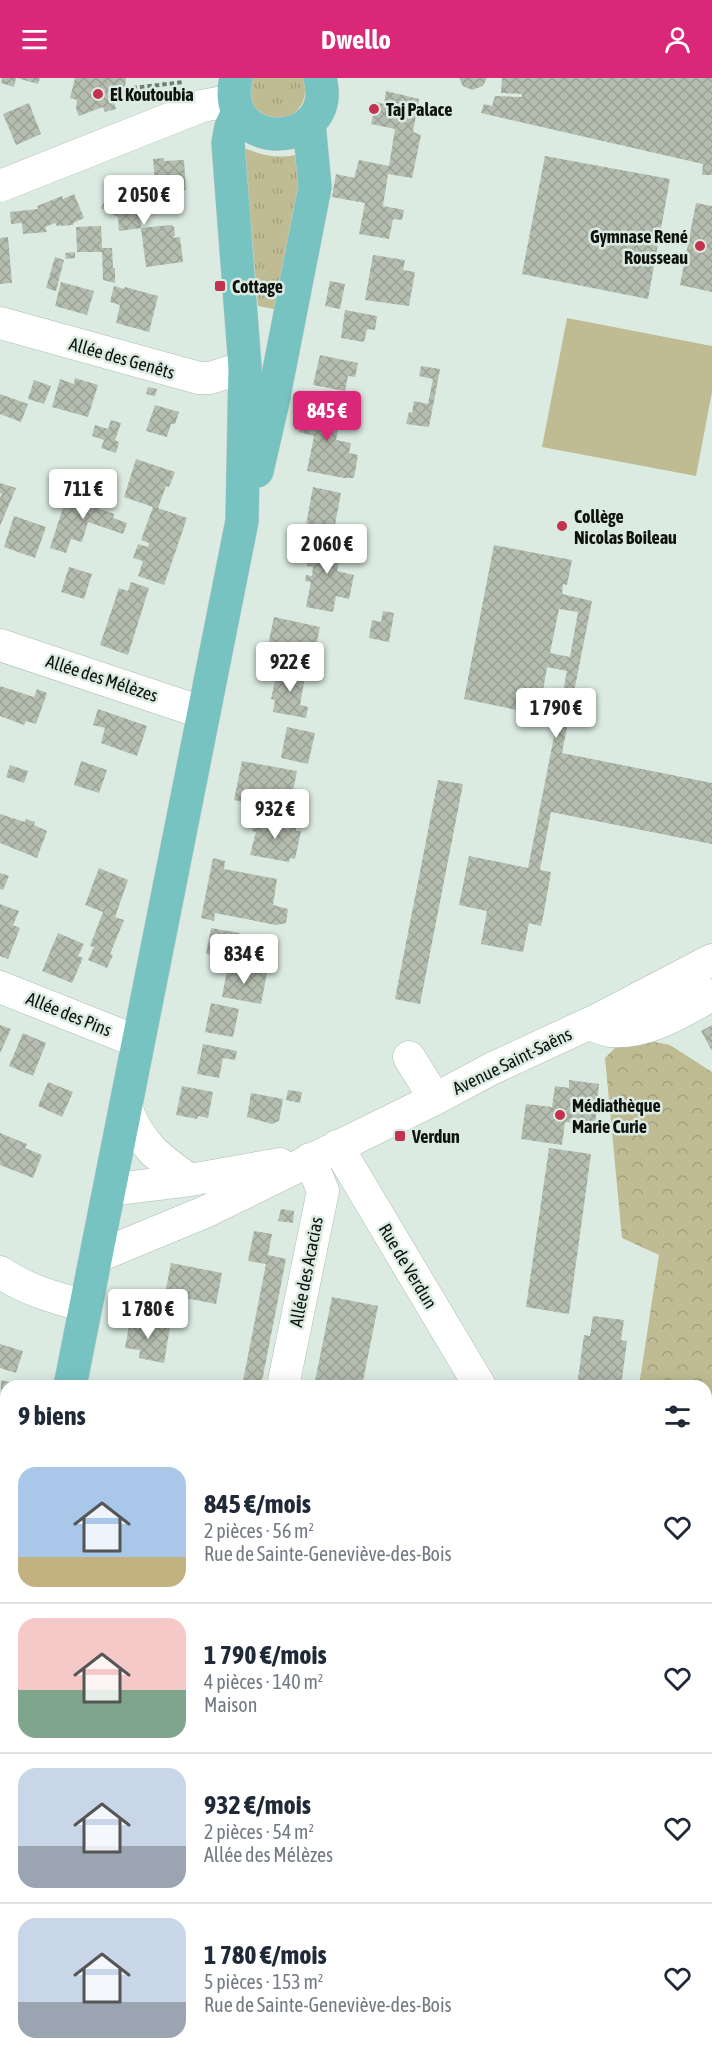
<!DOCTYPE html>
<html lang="fr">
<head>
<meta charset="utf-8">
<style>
	:root { --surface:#fff; --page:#f6f6f7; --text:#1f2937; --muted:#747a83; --line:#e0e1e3; --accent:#db2777 }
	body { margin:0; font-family:"Asap Condensed",sans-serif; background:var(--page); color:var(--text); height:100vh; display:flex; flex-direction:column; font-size:22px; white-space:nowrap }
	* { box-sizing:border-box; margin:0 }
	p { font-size:20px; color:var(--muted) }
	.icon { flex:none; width:33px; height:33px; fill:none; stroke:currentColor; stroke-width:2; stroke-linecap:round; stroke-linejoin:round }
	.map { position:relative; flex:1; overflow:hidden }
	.side { position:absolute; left:0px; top:1302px; width:712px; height:684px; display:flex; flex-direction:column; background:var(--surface); border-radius:18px 18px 0 0; box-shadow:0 3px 15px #0003 }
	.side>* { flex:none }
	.price { position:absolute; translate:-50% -51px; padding:0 14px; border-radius:6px; background:#fff; color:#222; font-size:20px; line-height:39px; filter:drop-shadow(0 2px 3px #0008) }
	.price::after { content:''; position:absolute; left:50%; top:36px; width:18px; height:14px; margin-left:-9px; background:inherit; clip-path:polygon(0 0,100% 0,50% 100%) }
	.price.current { background:var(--accent); color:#fff }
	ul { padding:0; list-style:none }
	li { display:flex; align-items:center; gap:18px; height:150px; padding:0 18px }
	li+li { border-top:2px solid var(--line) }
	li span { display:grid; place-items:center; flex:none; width:168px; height:120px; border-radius:18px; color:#555 }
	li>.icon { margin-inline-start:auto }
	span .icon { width:72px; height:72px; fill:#fffc; stroke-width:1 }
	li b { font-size:26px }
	h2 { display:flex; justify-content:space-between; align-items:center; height:72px; padding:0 18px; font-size:26px }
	header { display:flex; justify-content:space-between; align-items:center; height:78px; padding:0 18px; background:var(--accent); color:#fff; font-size:27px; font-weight:700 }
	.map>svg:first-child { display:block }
</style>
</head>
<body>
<header><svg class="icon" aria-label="menu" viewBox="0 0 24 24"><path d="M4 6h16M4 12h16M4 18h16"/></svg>Dwello<svg class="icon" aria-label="person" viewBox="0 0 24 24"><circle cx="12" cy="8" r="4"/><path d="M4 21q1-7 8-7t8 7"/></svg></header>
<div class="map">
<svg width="712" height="1986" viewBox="0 0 712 1986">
	<defs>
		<pattern id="grass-tufts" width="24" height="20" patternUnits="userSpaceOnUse" patternTransform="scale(1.5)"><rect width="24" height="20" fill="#bfbc94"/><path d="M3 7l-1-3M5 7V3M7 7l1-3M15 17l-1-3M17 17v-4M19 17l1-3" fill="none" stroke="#a3a17f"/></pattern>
		<pattern id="forest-crowns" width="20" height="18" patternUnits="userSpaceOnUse" patternTransform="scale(1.5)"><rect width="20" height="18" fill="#bfbc94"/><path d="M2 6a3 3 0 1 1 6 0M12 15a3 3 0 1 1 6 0" fill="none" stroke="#a3a17f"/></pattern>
		<pattern id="building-cross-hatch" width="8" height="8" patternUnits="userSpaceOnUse" patternTransform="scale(1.5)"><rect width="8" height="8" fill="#b4bdaf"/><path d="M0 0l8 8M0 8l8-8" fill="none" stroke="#9aa296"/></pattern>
	</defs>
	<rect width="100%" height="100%" fill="#dbebe2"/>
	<path fill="url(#grass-tufts)" d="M252,0H304C306,5 306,8 305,14C302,49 256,48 250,19C249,13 251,6 252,0Z
		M244,70C262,77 276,81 295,77L301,113L274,231L258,228Z"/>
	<path fill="url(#forest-crowns)" d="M627,958L670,967L712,994V1519L707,1520L706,1308H639L659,1177L622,1160L605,980Z"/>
	<path fill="#bfbc94" d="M567,240L712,268V314L696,398L542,369Z"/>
	<path fill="url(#building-cross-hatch)" fill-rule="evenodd" d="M2,0H16L14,9L1,5Z
		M17,0H40L38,6Z
		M75,0H126L124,22L113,21L116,31L105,34L103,29L79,38L76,31L77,22L70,20Z
		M459,0H487L483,8L472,12L463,8Z
		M502,0H712V97H702L703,86L481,35L484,26L492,28L495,18L522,19V16L501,15Z
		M386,13L419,21L413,54L421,57L412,100L388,96L383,128L404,132L402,142L393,141L389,161L359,156L365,125L332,119L336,96L354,100L359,82L389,88L395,51L371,46L376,24L384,26Z
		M29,25L41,56L16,67L3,36Z
		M545,78L670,101L648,221L522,196Z
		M164,80V83L184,82L186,112L156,115L153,81Z
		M127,103L140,110L136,119L146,124L140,137L141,150L171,147L174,149L175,157L173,160L180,159L183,184L146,189L141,150L119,153L118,139L101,130L113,106L122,111Z
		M74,116L84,140L73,145V147L57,148L55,145L45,149L47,154L23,156L22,145L11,146L10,134L38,131L37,128L62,118L63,121Z
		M696,125L712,128V214L680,207Z
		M101,148L102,170H112L113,190H115V205L103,202L102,174H77L76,149Z
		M8,159L12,205L0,206V160Z
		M75,174V180L66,181L65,175Z
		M373,177L405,182L403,192L415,194L409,228L365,222Z
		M55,179L64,182L56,213L46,210Z
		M330,203L345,206L340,231L325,228Z
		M61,204L94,213L87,237L55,228Z
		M114,208L124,211L125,209L158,218L149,254L116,245L120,227L110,224Z
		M345,232L377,238L375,252L367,251L364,264L341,260Z
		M320,277L358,285L355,299L348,298L345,313L313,307Z
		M421,288L440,291L429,349L406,346L409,334L412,335L414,323L428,326L433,301L419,298Z
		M75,300L98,307L88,339L52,329L60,301L74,306Z
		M34,302L51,308L44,326L28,321Z
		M148,309L157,311L155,318L146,316Z
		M0,316L28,326L21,344L0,336Z
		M305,324L342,331L336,362L351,365L349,375L358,377L354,400H344L307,393L314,358L299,354Z
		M155,327L179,334L175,346H171L167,359L146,353Z
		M111,342L121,345L115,362L119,364L116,375L101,370L104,362L92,358L95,347L108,351Z
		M136,381L175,394L169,409L166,408L158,430L187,440L164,507L138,498L143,483L133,480L138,466L148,469L149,465L141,462L153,429L124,419Z
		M0,405L16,410L0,448V420L2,416L0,415Z
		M88,407L100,411L94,429L114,436L113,440L127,445L123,456L88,444L82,464L71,461L66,475L50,470L66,420L82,425Z
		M313,409L341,415L334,452L306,447Z
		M14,438L46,449L35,480L4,469Z
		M324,458L343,462L337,493L354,497L349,521L336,518L333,534L306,529L311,504L305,503L306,497L312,498L313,489L307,488L312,461L323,463Z
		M494,467L572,482L567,507L563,506L562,516L592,523L562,675L712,705V766L551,734L540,792L551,794L544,834L541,848L529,845L523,874L481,866L487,833L459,827L469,778L528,790L567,593L547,589L543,612H546L541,637L464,621ZM559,531L578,534L570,579L550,575Z
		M69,489L92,496L84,521L61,514Z
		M131,504L149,510L128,577L100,567L119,510L128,513Z
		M383,533L394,535L389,564L369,560L372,542L381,544Z
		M274,539L320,549L312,586L266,577Z
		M281,588L306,593L300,627L308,629L306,640L273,634L275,622L271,621L275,603H278Z
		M0,608L34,619L37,611L47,615L36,646L26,643L24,647L0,638Z
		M98,631L147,648L137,678L101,665L105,650L93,647Z
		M287,649L315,655L308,686L281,680Z
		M81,683L107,692L99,715L74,707Z
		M242,683L297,693L289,733L234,722Z
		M10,687L28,693L24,705L6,699Z
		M438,702L463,706L420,926L395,921Z
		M0,736L25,744L26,741L35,744L34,747L47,753L37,780L0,765Z
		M254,740L296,748V753H301L295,781L290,780L289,784L250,777L256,754L252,753Z
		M213,780L225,783L224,791L277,801L273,827L288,831L286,845L276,847L215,835L214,843L201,840Z
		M99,790L128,802L115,839L124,842L110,876L113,877L107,890L88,882L94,869L90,868L103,834L85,827Z
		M0,795L9,798L3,812L0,811Z
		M0,826L19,833L13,847L20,850L8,881L0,878Z
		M211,850L240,855L235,882L206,876Z
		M58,855L84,866L78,878L83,880L72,905L42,893Z
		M228,887L267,895L261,926L222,919Z
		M211,925L239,931L233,959L205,954Z
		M0,947L11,951L0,975Z
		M712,947V973L701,953Z
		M23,955L46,965L33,998L9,988Z
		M203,966L237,973L235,982L223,980L219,1000L197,996Z
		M569,1002L599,1006L595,1048L565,1044L562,1067L521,1061L526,1026L552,1029L555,1008L569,1010Z
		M48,1004L73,1014L62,1039L38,1028Z
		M182,1008L213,1014L208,1040L198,1038L197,1041L176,1037Z
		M288,1012L302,1014L300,1025L286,1022Z
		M251,1015L283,1021L279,1043L272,1046L247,1039Z
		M0,1055L27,1066L25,1070L42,1077L33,1100L0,1087Z
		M549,1070L591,1076L569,1236L526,1229Z
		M281,1131L294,1133L293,1145L278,1143Z
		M254,1153L272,1156L268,1177L286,1181L261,1308H242L266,1186L248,1183Z
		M171,1185L222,1195L216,1226L165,1216Z
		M332,1219L378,1228L362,1308H314Z
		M593,1238L624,1242L621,1262L627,1263L621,1308H577L584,1257L590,1258Z
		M130,1242L170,1249L164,1285L139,1280L140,1272L125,1270Z
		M0,1266L23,1273L16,1295L0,1290Z
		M1,1302L20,1307L6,1308V1384L0,1383Z
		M0,1834L6,1836V1863L0,1861Z
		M712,1837V1898L706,1899V1838Z
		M0,1900L6,1901V1941H0Z
		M712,1904V1920L706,1921V1905Z
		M708,1927H712V1949L711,1950Z
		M712,1962V1986H691V1980H706V1963Z
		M84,1980H132V1981L110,1986H81L80,1983H84Z
		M140,1980H237L238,1984L231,1986H142Z
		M446,1980H475L476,1984H474V1986H444L443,1981Z
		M628,1980H658V1986H629Z
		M20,1981V1986H0V1983Z"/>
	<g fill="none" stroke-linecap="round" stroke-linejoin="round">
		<defs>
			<path id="minor" d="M0,108L202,28L234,22
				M0,245L199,300H210L245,289
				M0,567L204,635
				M0,909L138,964
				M589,946C596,948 604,952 611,953C648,956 681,934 712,917
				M409,979L435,1021
				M126,1029C139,1065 159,1081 190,1102
				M337,1068L480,1308
				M109,1112L190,1102L280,1086
				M96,1179L205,1134L435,1021L491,991L599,941L712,882
				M0,1194C26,1212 55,1220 86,1228
				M283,1308L323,1113L310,1081
				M0,1574L6,1575
				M706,1576L712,1583
				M706,1624L712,1627
				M0,1678L6,1681
				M0,1717L6,1719
				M250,1980L251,1986
				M412,1980L413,1986"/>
			<path id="major" d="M236,0C218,76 339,73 320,0
				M257,393L272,328L315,109L309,45
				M70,1308L242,443L245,289L228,65L231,49L238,34
				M0,1645L6,1614"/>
		</defs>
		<use href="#minor" stroke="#adbdb5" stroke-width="33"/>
		<use href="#major" stroke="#cacbca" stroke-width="34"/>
		<path stroke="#717b75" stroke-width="4" stroke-dasharray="4.5 3" stroke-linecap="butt" d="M125,11L184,4"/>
		<use href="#minor" stroke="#fff" stroke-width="32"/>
		<use href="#major" stroke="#76c3c1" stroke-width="33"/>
	</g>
	<g fill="#c3334e" stroke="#dbebe2" stroke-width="2">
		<circle cx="98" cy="16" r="6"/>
		<circle cx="374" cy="31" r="6"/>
		<circle cx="700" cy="168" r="6"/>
		<rect x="214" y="202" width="12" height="12" rx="3"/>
		<circle cx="562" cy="448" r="6"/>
		<circle cx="560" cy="1037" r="6"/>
		<rect x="394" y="1052" width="12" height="12" rx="3"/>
	</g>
	<g text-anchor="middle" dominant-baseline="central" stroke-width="5" stroke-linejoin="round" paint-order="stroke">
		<g font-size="18" font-weight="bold" fill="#0e1310" stroke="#dbebe2" text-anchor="start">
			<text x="110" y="16">El Koutoubia</text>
			<text x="386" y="31">Taj Palace</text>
			<text x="688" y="158" text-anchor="end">Gymnase René<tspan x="688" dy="21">Rousseau</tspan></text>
			<text x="232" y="208">Cottage</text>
			<text x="574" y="438">Collège<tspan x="574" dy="21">Nicolas Boileau</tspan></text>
			<text x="572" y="1027">Médiathèque<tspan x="572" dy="21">Marie Curie</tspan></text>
			<text x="412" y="1058">Verdun</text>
		</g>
		<g font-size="18" fill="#0e1310" stroke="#dbebe2">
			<text transform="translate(122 280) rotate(16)">Allée des Genêts</text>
			<text transform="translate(102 600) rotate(18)">Allée des Mélèzes</text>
			<text transform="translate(69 936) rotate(22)">Allée des Pins</text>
			<text transform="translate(512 983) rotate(-26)">Avenue Saint-Saëns</text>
			<text transform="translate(408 1188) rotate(59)">Rue de Verdun</text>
			<text transform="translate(306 1194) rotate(-79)">Allée des Acacias</text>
		</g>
	</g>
</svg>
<b class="price" style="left:144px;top:148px">2 050 €</b>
<b class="price current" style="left:327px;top:364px">845 €</b>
<b class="price" style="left:83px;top:442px">711 €</b>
<b class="price" style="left:327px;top:497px">2 060 €</b>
<b class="price" style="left:290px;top:615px">922 €</b>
<b class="price" style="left:556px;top:661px">1 790 €</b>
<b class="price" style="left:275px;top:762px">932 €</b>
<b class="price" style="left:244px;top:907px">834 €</b>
<b class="price" style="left:148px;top:1262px">1 780 €</b>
<section class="side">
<h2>9 biens<svg class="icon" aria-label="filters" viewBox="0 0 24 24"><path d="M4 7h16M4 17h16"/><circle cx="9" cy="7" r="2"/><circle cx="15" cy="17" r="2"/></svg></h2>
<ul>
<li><span style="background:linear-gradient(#a9c7e8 75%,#c2b280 0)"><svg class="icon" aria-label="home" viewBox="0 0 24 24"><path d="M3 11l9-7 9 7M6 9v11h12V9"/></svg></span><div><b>845 €/mois</b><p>2 pièces · 56 m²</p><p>Rue de Sainte-Geneviève-des-Bois</p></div><svg class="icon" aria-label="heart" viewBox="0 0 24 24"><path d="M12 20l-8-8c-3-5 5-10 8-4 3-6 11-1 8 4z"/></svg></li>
<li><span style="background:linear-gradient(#f6c9c9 60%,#7fa58c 0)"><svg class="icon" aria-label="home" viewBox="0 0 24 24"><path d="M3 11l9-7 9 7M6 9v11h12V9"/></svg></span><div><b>1 790 €/mois</b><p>4 pièces · 140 m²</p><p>Maison</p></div><svg class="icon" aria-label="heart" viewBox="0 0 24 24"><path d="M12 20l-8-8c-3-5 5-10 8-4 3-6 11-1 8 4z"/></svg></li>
<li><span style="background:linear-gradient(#c9d6e8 65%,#9aa5b1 0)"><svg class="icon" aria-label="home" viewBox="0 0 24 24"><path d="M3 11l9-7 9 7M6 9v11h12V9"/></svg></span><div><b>932 €/mois</b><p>2 pièces · 54 m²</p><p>Allée des Mélèzes</p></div><svg class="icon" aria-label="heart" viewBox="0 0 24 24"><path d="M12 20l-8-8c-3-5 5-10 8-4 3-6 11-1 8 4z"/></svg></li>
<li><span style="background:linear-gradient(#c9d6e8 70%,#9aa5b1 0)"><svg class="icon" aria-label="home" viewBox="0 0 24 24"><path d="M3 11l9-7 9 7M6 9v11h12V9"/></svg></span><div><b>1 780 €/mois</b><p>5 pièces · 153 m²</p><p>Rue de Sainte-Geneviève-des-Bois</p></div><svg class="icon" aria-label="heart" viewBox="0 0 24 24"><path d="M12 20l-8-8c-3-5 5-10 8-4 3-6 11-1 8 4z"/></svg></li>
</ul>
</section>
</div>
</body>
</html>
